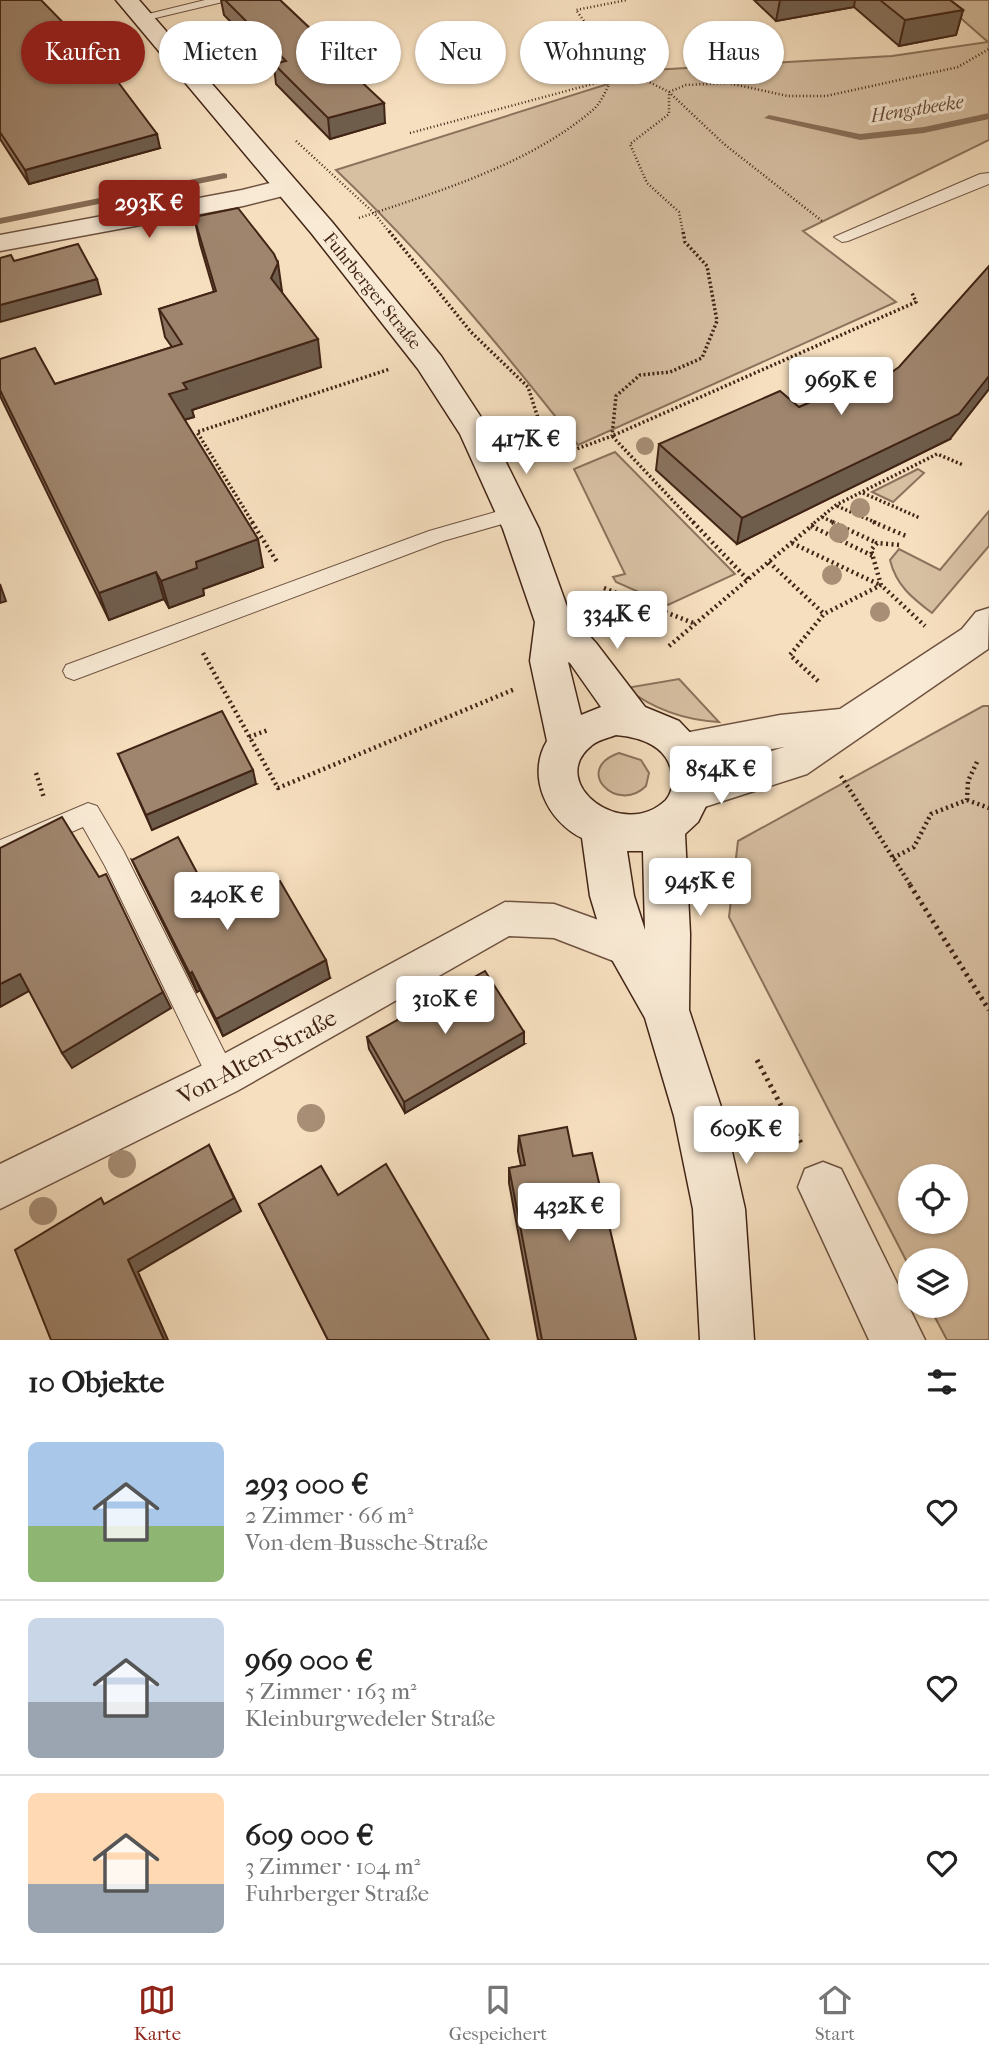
<!DOCTYPE html>
<html lang="de">
<head>
<meta charset="utf-8">
<style>
	:root { --surface:#fff; --page:#f6f6f6; --text:#222; --muted:#767676; --line:#e0e0e0; --accent:#8f2418 }
	body { margin:0; font-family:"IM FELL French Canon",serif; background:var(--page); color:var(--text); height:100vh; display:flex; flex-direction:column; font-size:26px; white-space:nowrap }
	* { box-sizing:border-box; margin:0 }
	p { font-size:23px; color:var(--muted) }
	.icon { flex:none; width:38px; height:38px; fill:none; stroke:currentColor; stroke-width:2; stroke-linecap:round; stroke-linejoin:round }
	.map { position:relative; height:1340px; overflow:hidden }
	.side { display:flex; flex-direction:column; background:var(--surface); flex:1 }
	.side>* { flex:none }
	.banner { position:absolute; left:21px; top:21px; width:948px; height:63px; display:flex; gap:14px }
	.controls { position:absolute; left:898px; top:1164px; display:grid; gap:14px }
	.controls a { display:grid; place-items:center; width:70px; height:70px; border-radius:50%; background:var(--surface); box-shadow:0 2px 5px #0004; font-size:35px }
	.price { position:absolute; translate:-50% -60px; padding:0 16px; border-radius:7px; background:#fff; color:#222; font-size:23px; line-height:46px; filter:drop-shadow(0 2px 4px #0008) }
	.price::after { content:''; position:absolute; left:50%; top:42px; width:21px; height:16px; margin-left:-10px; background:inherit; clip-path:polygon(0 0,100% 0,50% 100%) }
	.price.on { background:var(--accent); color:#fff }
	ul { padding:0; list-style:none }
	li { display:flex; align-items:center; gap:21px; height:175px; padding:0 28px }
	li+li { border-top:2px solid var(--line) }
	li span { display:grid; place-items:center; flex:none; width:196px; height:140px; border-radius:10px; color:#555 }
	li>.icon { margin-inline-start:auto }
	span .icon { width:84px; height:84px; fill:#fffc; stroke-width:1 }
	li b { font-size:30px }
	h2 { display:flex; justify-content:space-between; align-items:center; height:84px; padding:0 28px; font-size:30px }
	.chip { padding:0 24px; border-radius:32px; background:var(--surface); box-shadow:0 2px 5px #0004; font-size:24px; line-height:63px }
	.chip.on { background:var(--accent); color:#fff }
	.dock { display:flex; justify-content:space-around; align-items:center; height:98px; border-top:2px solid var(--line); background:var(--surface); font-size:19px; color:var(--muted) }
	.dock a { display:grid; justify-items:center; gap:4px }
	.dock .on { color:var(--accent) }
	.map>svg:first-child { display:block }
</style>
</head>
<body>
<div class="map">
<svg width="989" height="1340" viewBox="0 0 989 1340">
	<rect width="100%" height="100%" fill="#f6dfbf"/>
	<filter id="stains"><feTurbulence type="fractalNoise" baseFrequency=".00286" numOctaves="4"/><feColorMatrix values="0 0 0 0 .2 0 0 0 0 .09 0 0 0 0 .02 0 0 0 .5 -.17"/></filter>
	<radialGradient id="worn" r=".72"><stop offset=".6" stop-color="#630" stop-opacity="0"/><stop offset="1" stop-color="#630" stop-opacity=".3"/></radialGradient>
	<path fill="#d7bfa2" stroke="#8c725c" stroke-width="2" fill-rule="evenodd" d="M940,0H989V140L803,231L896,302L578,445C500,346 427,257 336,170L652,70L892,56L988,42Z
		M615,452L735,574L668,605L616,582L613,577L625,574L574,469Z
		M918,469L924,473L893,502L872,492Z
		M989,511V546L932,613C912,598 896,585 890,560L899,549L940,570Z
		M679,679L719,722C684,720 653,709 626,688Z
		M983,706H989V1340H947L929,1306H956V1260H910V1268L729,917L738,841ZM910,1176H956V1222H910Z
		M619,753L641,760L649,773L646,786C617,815 572,769 619,753Z"/>
	<g fill="none" stroke-linecap="round" stroke-linejoin="round">
		<path fill="#886e58" fill-rule="evenodd" d="M989,113V119L924,133L860,140L764,118L769,115L860,134L924,127Z
			M224,173L227,174V178L0,224V218Z"/>
		<defs>
			<path id="service" d="M205,0H231L143,21L136,17Z
				M989,173V184L848,241L842,242L834,237L980,174Z
				M513,507L523,514L520,519L443,541L82,677L74,680L66,677L63,671L66,665L429,531Z
				M88,803L97,806L123,850L232,1067L236,1077L232,1087L222,1091L212,1087L105,866L83,827L0,863V840Z"/>
			<path id="pedestrian" d="M505,902L554,904L643,936L649,949L643,962L629,967L554,938L509,936L237,1091L0,1209V1164L207,1063Z"/>
			<path id="minor" d="M286,179L295,181L299,187L295,193L243,206L0,251V235L242,190Z
				M823,1162L841,1169L925,1340H869L798,1187L805,1169Z"/>
			<path id="tertiary" d="M989,608L988,649L807,774L692,811L677,806L671,794L677,782L784,747L683,764L669,760L663,748L669,736L780,715L840,709L962,629L976,612Z"/>
			<path id="secondary" d="M116,0H139L332,222L441,356L492,434L539,529L570,615L596,643L645,707L679,721L700,743L712,768L711,796L698,822L685,834L690,934L689,1010L724,1116L745,1209L754,1340H700L693,1209L674,1116L645,1018L606,949L590,896L582,838C547,821 526,776 547,741L530,661L535,622L503,529L460,434L418,369L312,234ZM568,662L570,663L601,707L581,715ZM616,735C640,737 669,746 672,775C673,784 672,793 666,800C623,842 546,783 591,746C597,740 608,738 616,735ZM627,851H643L645,930L634,896Z"/>
		</defs>
		<use href="#service" stroke="#6e5340" stroke-width="2"/>
		<use href="#pedestrian" stroke="#6e5340" stroke-width="3"/>
		<use href="#minor" stroke="#6e5340" stroke-width="3"/>
		<use href="#tertiary" stroke="#6e5340" stroke-width="3"/>
		<use href="#secondary" stroke="#412415" stroke-width="3"/>
		<path stroke="#412415" stroke-width="2.5" stroke-dasharray="1 2.5" stroke-linecap="butt" d="M70,35L109,25
			M617,66L576,10L627,0
			M410,133L611,79
			M296,141L374,213L390,233
			M359,218C439,191 529,165 594,109C604,99 611,79 617,66L669,92L724,144L822,221
			M683,233L679,212L647,183L630,144L669,114V92L686,85L728,83L788,96H826L958,67L989,49"/>
		<path stroke="#412415" stroke-width="3.5" stroke-dasharray="2 2.5" stroke-linecap="butt" d="M389,231L471,332L528,387L538,418L513,424
			M552,458L612,436L616,396L640,375L670,372L702,358L717,321L707,266L685,242L683,231
			M863,493L920,518
			M837,506L877,523
			M822,517L835,523
			M253,523L197,432L390,369
			M694,523L612,436L916,302L912,293
			M814,523L836,505L937,454L963,465"/>
		<path stroke="#412415" stroke-width="4.5" stroke-dasharray="2 3.5" stroke-linecap="butt" d="M252,522L277,562
			M693,522L748,580
			M832,522L877,543
			M873,522L906,536
			M811,526L873,556
			M792,543L880,585
			M899,545L877,543L871,550L881,585L925,626
			M769,562L824,614
			M604,588L696,624
			M669,646L816,522
			M203,653L278,788L515,689
			M818,681L790,655L824,614L881,585
			M249,737L268,730
			M36,773L44,798
			M841,776L911,886
			M967,800L989,808
			M893,858L914,847L931,814L967,800L968,781L978,760"/>
		<path stroke="#412415" stroke-width="5" stroke-dasharray="2.5 4.5" stroke-linecap="butt" d="M910,885L989,1010
			M757,1060L802,1145"/>
		<use href="#service" fill="#f9ead5" fill-rule="evenodd"/>
		<use href="#pedestrian" fill="#f9ead5" fill-rule="evenodd"/>
		<use href="#minor" fill="#f9ead5" fill-rule="evenodd"/>
		<use href="#tertiary" fill="#f9ead5" fill-rule="evenodd"/>
		<use href="#secondary" fill="#f9ead5" fill-rule="evenodd"/>
	</g>
	<g fill="#a78e75">
		<circle cx="645" cy="446" r="9"/>
		<circle cx="860" cy="508" r="10"/>
		<circle cx="839" cy="533" r="10"/>
		<circle cx="832" cy="575" r="10"/>
		<circle cx="880" cy="612" r="10"/>
		<circle cx="311" cy="1118" r="14"/>
		<circle cx="122" cy="1164" r="14"/>
		<circle cx="43" cy="1211" r="14"/>
	</g>
	<path fill="#89725e" stroke="#412415" stroke-width="2" d="M0,0L160,148L29,184L0,139Z
		M221,0H280L354,70V75L385,123L330,139L276,84L274,66L224,15Z
		M754,0H950L963,10L956,35L899,46L854,7L776,21Z
		M194,217L282,291L281,292L321,367L192,410L194,417L184,420L263,567L203,589L204,595L169,608L164,599L109,620L0,396V359L55,384L172,347L165,337L159,309L214,292L200,244Z
		M873,385L950,439L737,544L656,470L659,444L799,407Z
		M118,754L256,784L152,830Z
		M132,860L218,912L330,978L223,1036L200,990L197,992L141,879Z
		M367,1037L524,1044L405,1113L369,1049Z
		M519,1136L573,1156L636,1340H538L509,1183V1168L521,1166L518,1151Z
		M338,1195L489,1340H328L259,1204Z"/>
	<path fill="#6f5d4c" stroke="#412415" stroke-width="2" d="M780,0H855L854,7L776,21Z
		M963,10L956,35L899,46L905,20Z
		M384,103L385,123L330,139L328,118Z
		M157,134L160,148L29,184L25,170Z
		M278,263L282,291L275,306L271,278Z
		M97,279L101,294L0,322V305Z
		M318,339L321,367L192,410L194,417L176,422L169,394L183,383Z
		M989,376V389L950,439L737,544L742,518Z
		M258,539L263,567L203,589L204,595L169,608L161,581L196,562Z
		M156,572L164,599L109,620L99,593Z
		M0,584L6,601L0,603Z
		M253,770L256,784L152,830L146,815Z
		M326,960L330,978L223,1036L216,1019Z
		M192,972L200,990L197,992L190,974Z
		M20,974L31,990L0,1007V984Z
		M163,992L171,1008L72,1068L62,1053Z
		M524,1032V1044L405,1113L404,1102Z
		M209,1145L241,1211L138,1272L168,1340H164L128,1260Z"/>
	<path fill="#9f856d" stroke="#412415" stroke-width="2" d="M0,0H41L80,40L107,75L112,74L157,134L25,170L0,132Z
		M225,0H280L354,70L350,71L384,103L328,118L274,64L286,61Z
		M880,0H950L963,10L905,20Z
		M238,208L274,254L278,263L271,278L318,339L183,383L187,389L169,394L258,539L196,562L197,568L161,581L156,572L99,593L0,390V359L35,348L55,384L182,344L159,309L216,291L194,217Z
		M78,244L97,279L0,305V258L11,255L14,261Z
		M989,266V376L959,414L742,518L659,444L780,391L799,407L865,378L873,385L899,367Z
		M222,711L253,770L146,815L118,754Z
		M62,817L99,877L106,874L163,992L62,1053L20,974L0,984V848Z
		M178,837L218,912L280,881L326,960L216,1019L192,972L190,974L132,860Z
		M485,971L524,1032L404,1102L367,1037Z
		M567,1127L573,1156L592,1153L636,1340H542L509,1168L525,1165L519,1136Z
		M209,1145L234,1198L128,1260L164,1340H51L15,1250L101,1198L104,1204Z
		M386,1164L489,1340H328L259,1204L321,1166L338,1195Z"/>
	<g text-anchor="middle" dominant-baseline="central" stroke-width="6" stroke-linejoin="round" paint-order="stroke">
		<g font-size="18" fill="#412415" stroke="#f9ead5">
			<text transform="translate(372 291) rotate(51)">Fuhrberger Straße</text>
		</g>
		<g font-size="19" font-style="italic" fill="#654937" stroke="#f9ead5">
			<text transform="translate(917 109) rotate(-9)">Hengstbeeke</text>
		</g>
		<g font-size="24" fill="#412415" stroke="#f9ead5">
			<text transform="translate(257 1057) rotate(-28)">Von-Alten-Straße</text>
		</g>
	</g>
	<rect width="100%" height="100%" filter="url(#stains)"/>
	<rect width="100%" height="100%" fill="url(#worn)"/>
</svg>
<div class="controls">
<a><svg class="icon" aria-label="locate" viewBox="0 0 24 24"><circle cx="12" cy="12" r="6"/><path d="M12 2v4M12 18v4M2 12h4M18 12h4"/></svg></a>
<a><svg class="icon" aria-label="layers" viewBox="0 0 24 24"><path d="M12 4l9 5-9 5-9-5zM3 14l9 5 9-5"/></svg></a>
</div>
<b class="price on" style="left:149px;top:240px">293K €</b>
<b class="price" style="left:841px;top:417px">969K €</b>
<b class="price" style="left:526px;top:476px">417K €</b>
<b class="price" style="left:617px;top:651px">334K €</b>
<b class="price" style="left:721px;top:806px">854K €</b>
<b class="price" style="left:700px;top:918px">945K €</b>
<b class="price" style="left:227px;top:932px">240K €</b>
<b class="price" style="left:445px;top:1036px">310K €</b>
<b class="price" style="left:746px;top:1166px">609K €</b>
<b class="price" style="left:569px;top:1243px">432K €</b>
<div class="banner">
<a class="chip on">Kaufen</a>
<a class="chip">Mieten</a>
<a class="chip">Filter</a>
<a class="chip">Neu</a>
<a class="chip">Wohnung</a>
<a class="chip">Haus</a>
</div>
</div>
<section class="side">
<h2>10 Objekte<svg class="icon" aria-label="filters" viewBox="0 0 24 24"><path d="M4 7h16M4 17h16"/><circle cx="9" cy="7" r="2"/><circle cx="15" cy="17" r="2"/></svg></h2>
<ul>
<li><span style="background:linear-gradient(#a9c7e8 60%,#8fb573 0)"><svg class="icon" aria-label="home" viewBox="0 0 24 24"><path d="M3 11l9-7 9 7M6 9v11h12V9"/></svg></span><div><b>293 000 €</b><p>2 Zimmer · 66 m²</p><p>Von-dem-Bussche-Straße</p></div><svg class="icon" aria-label="heart" viewBox="0 0 24 24"><path d="M12 20l-8-8c-3-5 5-10 8-4 3-6 11-1 8 4z"/></svg></li>
<li><span style="background:linear-gradient(#c9d6e8 60%,#9aa5b1 0)"><svg class="icon" aria-label="home" viewBox="0 0 24 24"><path d="M3 11l9-7 9 7M6 9v11h12V9"/></svg></span><div><b>969 000 €</b><p>5 Zimmer · 163 m²</p><p>Kleinburgwedeler Straße</p></div><svg class="icon" aria-label="heart" viewBox="0 0 24 24"><path d="M12 20l-8-8c-3-5 5-10 8-4 3-6 11-1 8 4z"/></svg></li>
<li><span style="background:linear-gradient(#ffd9b3 65%,#9aa5b1 0)"><svg class="icon" aria-label="home" viewBox="0 0 24 24"><path d="M3 11l9-7 9 7M6 9v11h12V9"/></svg></span><div><b>609 000 €</b><p>3 Zimmer · 104 m²</p><p>Fuhrberger Straße</p></div><svg class="icon" aria-label="heart" viewBox="0 0 24 24"><path d="M12 20l-8-8c-3-5 5-10 8-4 3-6 11-1 8 4z"/></svg></li>
</ul>
</section>
<nav class="dock">
<a class="on"><svg class="icon" aria-label="map" viewBox="0 0 24 24"><path d="M3 6l6-2 6 2 6-2v14l-6 2-6-2-6 2zM9 4v14M15 6v14"/></svg>Karte</a>
<a><svg class="icon" aria-label="saved" viewBox="0 0 24 24"><path d="M7 4h10v16l-5-4-5 4z"/></svg>Gespeichert</a>
<a><svg class="icon" aria-label="home" viewBox="0 0 24 24"><path d="M3 11l9-7 9 7M6 9v11h12V9"/></svg>Start</a>
</nav>
</body>
</html>
